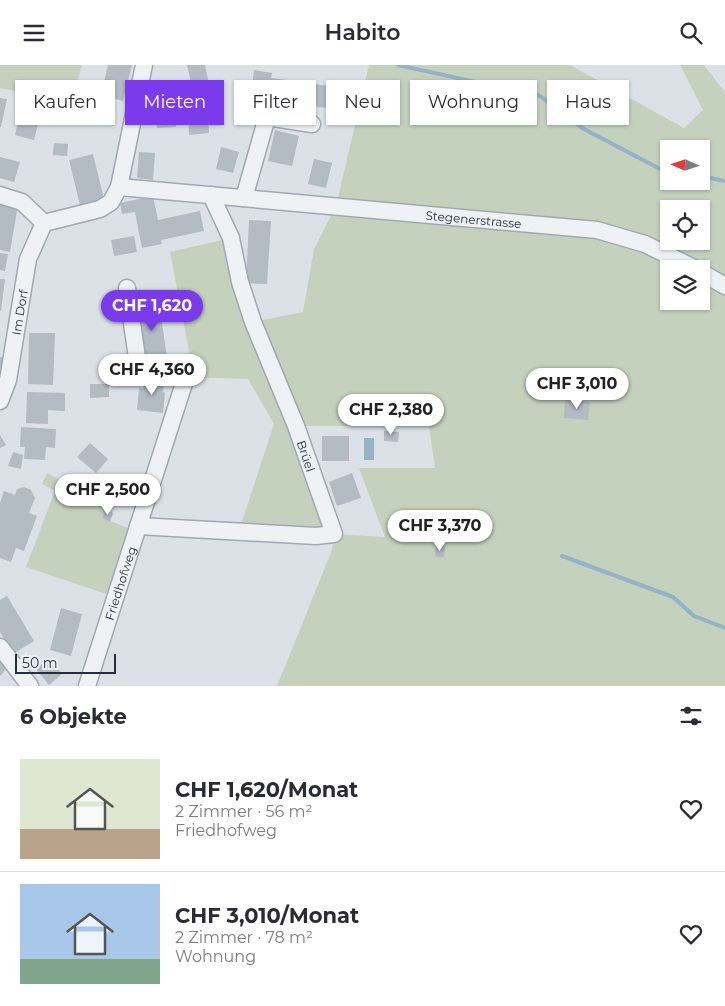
<!DOCTYPE html>
<html lang="de">
<head>
<meta charset="utf-8">
<style>
	:root { --surface:#fff; --page:#f7f7f7; --text:#2b2b33; --muted:#7c7c81; --line:#e1e1e2; --accent:#7c3aed }
	body { margin:0; font-family:Montserrat,sans-serif; background:var(--page); color:var(--text); height:100vh; display:flex; flex-direction:column; font-size:19px; white-space:nowrap }
	* { box-sizing:border-box; margin:0 }
	p { font-size:16px; color:var(--muted) }
	.icon { flex:none; width:28px; height:28px; fill:none; stroke:currentColor; stroke-width:2; stroke-linecap:round; stroke-linejoin:round }
	.map { position:relative; height:621px; overflow:hidden }
	.sheet { display:flex; flex-direction:column; background:var(--surface); flex:1 }
	.sheet>* { flex:none }
	.banner { position:absolute; left:15px; top:15px; width:695px; height:45px; display:flex; gap:10px }
	.needle { width:32px; rotate:273deg }
	.fabs { position:absolute; left:660px; top:75px; display:grid; gap:10px }
	.fabs a { display:grid; place-items:center; width:50px; height:50px; border-radius:0px; background:var(--surface); box-shadow:0 1px 4px #0004; font-size:25px }
	.scale { position:absolute; left:15px; bottom:12px; width:101px; box-sizing:border-box; padding-left:5px; border:2px solid #26303d; border-top:0; font-size:14px; line-height:18px; white-space:nowrap; color:#26303d; -webkit-text-stroke:4px #ebf0f4; paint-order:stroke }
	.price { position:absolute; translate:-50% -42px; padding:0 11px; border-radius:18px; background:#fff; color:#222; font-size:16px; line-height:32px; filter:drop-shadow(0 1px 2px #0008) }
	.price::after { content:''; position:absolute; left:50%; top:30px; width:15px; height:11px; margin-left:-8px; background:inherit; clip-path:polygon(0 0,100% 0,50% 100%) }
	.price.current { background:var(--accent); color:#fff }
	ul { padding:0; list-style:none }
	li { display:flex; align-items:center; gap:15px; height:125px; padding:0 20px }
	li+li { border-top:1px solid var(--line) }
	li span { display:grid; place-items:center; flex:none; width:140px; height:100px; border-radius:0px; color:#555 }
	li>.icon { margin-inline-start:auto }
	span .icon { width:60px; height:60px; fill:#fffc; stroke-width:1 }
	li b { font-size:21px }
	h2 { display:flex; justify-content:space-between; align-items:center; height:60px; padding:0 20px; font-size:21px }
	.pill { padding:0 18px; border-radius:0px; background:var(--surface); box-shadow:0 1px 4px #0004; font-size:18px; line-height:45px }
	.pill.current { background:var(--accent); color:#fff }
	header { display:flex; justify-content:space-between; align-items:center; height:65px; padding:0 20px; background:var(--surface); font-size:22px; font-weight:600 }
	.map>svg:first-child { display:block }
</style>
</head>
<body>
<header><svg class="icon" aria-label="menu" viewBox="0 0 24 24"><path d="M4 6h16M4 12h16M4 18h16"/></svg>Habito<svg class="icon" aria-label="search" viewBox="0 0 24 24"><circle cx="10" cy="10" r="6"/><path d="M15 15l6 6"/></svg></header>
<div class="map">
<svg width="725" height="621" viewBox="0 0 725 621">
	<rect width="100%" height="100%" fill="#dce1e7"/>
	<path fill="#c4d1bd" fill-rule="evenodd" d="M0,0H82L71,38L0,23Z
		M369,0H570L684,63L703,45L680,0H704L725,27V621H277L332,485L334,470L239,466L274,359L248,314L186,312L192,301L170,187L231,173L253,257L303,247L314,184L336,141ZM669,84H701V116H669ZM669,144H701V176H669ZM669,204H701V236H669ZM296,361H429L435,403H359L385,472L334,469Z
		M47,408L106,441L102,453L131,464L109,530L26,502L55,426L42,419Z"/>
	<path fill="#96b2c8" d="M364,373H374V395H364Z"/>
	<g fill="none" stroke-linecap="round" stroke-linejoin="round">
		<path stroke="#96b2c8" stroke-width="4" d="M398,0L540,31L582,63L664,106L669,107
			M701,111L725,116
			M562,491L673,532L694,551L725,563"/>
	</g>
	<path fill="#b3bbc3" d="M108,0H132L123,36L101,30Z
		M187,0H205L210,23L193,26Z
		M254,5L272,8L271,13L286,15L284,33L268,31L266,41L250,38Z
		M314,19L345,23L341,45L311,41Z
		M24,31L44,35L34,75L15,70Z
		M0,33L7,34L1,62H0Z
		M175,34L176,62L157,63L156,35Z
		M208,46L209,68L189,70L188,47Z
		M275,65L299,71L292,101L268,96Z
		M54,78L68,79L67,91L53,90Z
		M221,82L239,87L233,108L216,104Z
		M139,87L155,88L153,115L137,113Z
		M93,89L104,134L80,140L69,95Z
		M0,92L20,97L14,117L0,113Z
		M314,94L332,98L326,123L308,119Z
		M153,131L158,155L200,146L204,166L161,175L162,179L142,183L135,147L122,149L120,138Z
		M0,137L18,140L10,187L0,185Z
		M249,155L271,156L267,219L246,218Z
		M134,171L137,187L114,191L111,175Z
		M0,188L8,189L5,206L0,205Z
		M0,214H5L1,246H0Z
		M159,238L167,293L144,296L136,241Z
		M29,268H55L53,320L28,319Z
		M0,292L6,293L0,318Z
		M145,313L164,315L163,327L165,328L163,348L137,345L139,323L143,324Z
		M90,319H109V332L90,333Z
		M27,327L65,328V346L48,345V359L26,358Z
		M565,334L590,337L588,355L564,353Z
		M21,362L56,364L55,383L46,382L45,395L24,394L25,382H20Z
		M384,366L399,367L398,377L384,376Z
		M0,370L6,380L0,383Z
		M322,371H349V396H322Z
		M90,378L108,394L96,408L77,392Z
		M13,387L23,390L21,404L8,401Z
		M352,408L361,433L337,441L329,417Z
		M24,422L31,425L35,433L29,448L37,451L24,486L16,483L11,497L0,493V438L4,426L15,430L17,424Z
		M105,445L113,448L110,457L102,453Z
		M436,481L445,482L444,492H435Z
		M7,531L34,576L13,589L0,567V535Z
		M61,543L82,549L71,591L50,585Z
		M49,593L62,609L49,620L36,604Z
		M0,596L7,603L0,611Z"/>
	<g fill="none" stroke-linecap="round" stroke-linejoin="round">
		<defs>
			<g id="minor">
				<path id="s1" d="M119,122L597,165L645,179L696,204"/>
				<path d="M0,130L22,137L44,158"/>
				<path d="M244,133L267,52L312,59"/>
				<path d="M44,158L100,144L111,137L119,122L144,0"/>
				<path d="M701,207L725,221"/>
				<path id="s2" d="M0,336L8,315L28,194L44,158"/>
				<path d="M138,461L316,471L334,469L296,361L253,257L240,217L231,173L211,130"/>
				<path d="M0,582L30,621"/>
				<path id="s3" d="M87,621L186,312L178,301L144,303L137,293L127,223"/>
			</g>
		</defs>
		<use href="#minor" stroke="#a2a8b1" stroke-width="19"/>
		<use href="#minor" stroke="#eff2f5" stroke-width="16"/>
	</g>
	<g text-anchor="middle" dominant-baseline="central" stroke-width="4.5" stroke-linejoin="round" paint-order="stroke">
		<g font-size="12" fill="#26303d" stroke="#ebf0f4">
			<text stroke="none"><textPath href="#s1" startOffset="356">Stegenerstrasse</textPath></text>
			<text stroke="none"><textPath href="#s2" startOffset="91">Im Dorf</textPath></text>
			<text transform="translate(306 391) rotate(71)">Brüel</text>
			<text stroke="none"><textPath href="#s3" startOffset="108">Friedhofweg</textPath></text>
		</g>
	</g>
</svg>
<div class="fabs">
<a><svg class="needle" viewBox="-14 -14 28 28"><path d="M0-13l5 13h-10z" fill="#e53935"/><path d="M0 13l5-13h-10z" fill="#7c7c81"/></svg></a>
<a><svg class="icon" aria-label="locate" viewBox="0 0 24 24"><circle cx="12" cy="12" r="6"/><path d="M12 2v4M12 18v4M2 12h4M18 12h4"/></svg></a>
<a><svg class="icon" aria-label="layers" viewBox="0 0 24 24"><path d="M12 4l9 5-9 5-9-5zM3 14l9 5 9-5"/></svg></a>
</div>
<div class="scale">50 m</div>
<b class="price current" style="left:152px;top:267px">CHF 1,620</b>
<b class="price" style="left:152px;top:331px">CHF 4,360</b>
<b class="price" style="left:577px;top:345px">CHF 3,010</b>
<b class="price" style="left:391px;top:371px">CHF 2,380</b>
<b class="price" style="left:108px;top:451px">CHF 2,500</b>
<b class="price" style="left:440px;top:487px">CHF 3,370</b>
<div class="banner">
<a class="pill">Kaufen</a>
<a class="pill current">Mieten</a>
<a class="pill">Filter</a>
<a class="pill">Neu</a>
<a class="pill">Wohnung</a>
<a class="pill">Haus</a>
</div>
</div>
<section class="sheet">
<h2>6 Objekte<svg class="icon" aria-label="filters" viewBox="0 0 24 24"><path d="M4 7h16M4 17h16"/><circle cx="9" cy="7" r="2"/><circle cx="15" cy="17" r="2"/></svg></h2>
<ul>
<li><span style="background:linear-gradient(#dfe7d0 70%,#b9a48a 0)"><svg class="icon" aria-label="home" viewBox="0 0 24 24"><path d="M3 11l9-7 9 7M6 9v11h12V9"/></svg></span><div><b>CHF 1,620/Monat</b><p>2 Zimmer · 56 m²</p><p>Friedhofweg</p></div><svg class="icon" aria-label="heart" viewBox="0 0 24 24"><path d="M12 20l-8-8c-3-5 5-10 8-4 3-6 11-1 8 4z"/></svg></li>
<li><span style="background:linear-gradient(#a9c7e8 75%,#7fa58c 0)"><svg class="icon" aria-label="home" viewBox="0 0 24 24"><path d="M3 11l9-7 9 7M6 9v11h12V9"/></svg></span><div><b>CHF 3,010/Monat</b><p>2 Zimmer · 78 m²</p><p>Wohnung</p></div><svg class="icon" aria-label="heart" viewBox="0 0 24 24"><path d="M12 20l-8-8c-3-5 5-10 8-4 3-6 11-1 8 4z"/></svg></li>
</ul>
</section>
</body>
</html>
